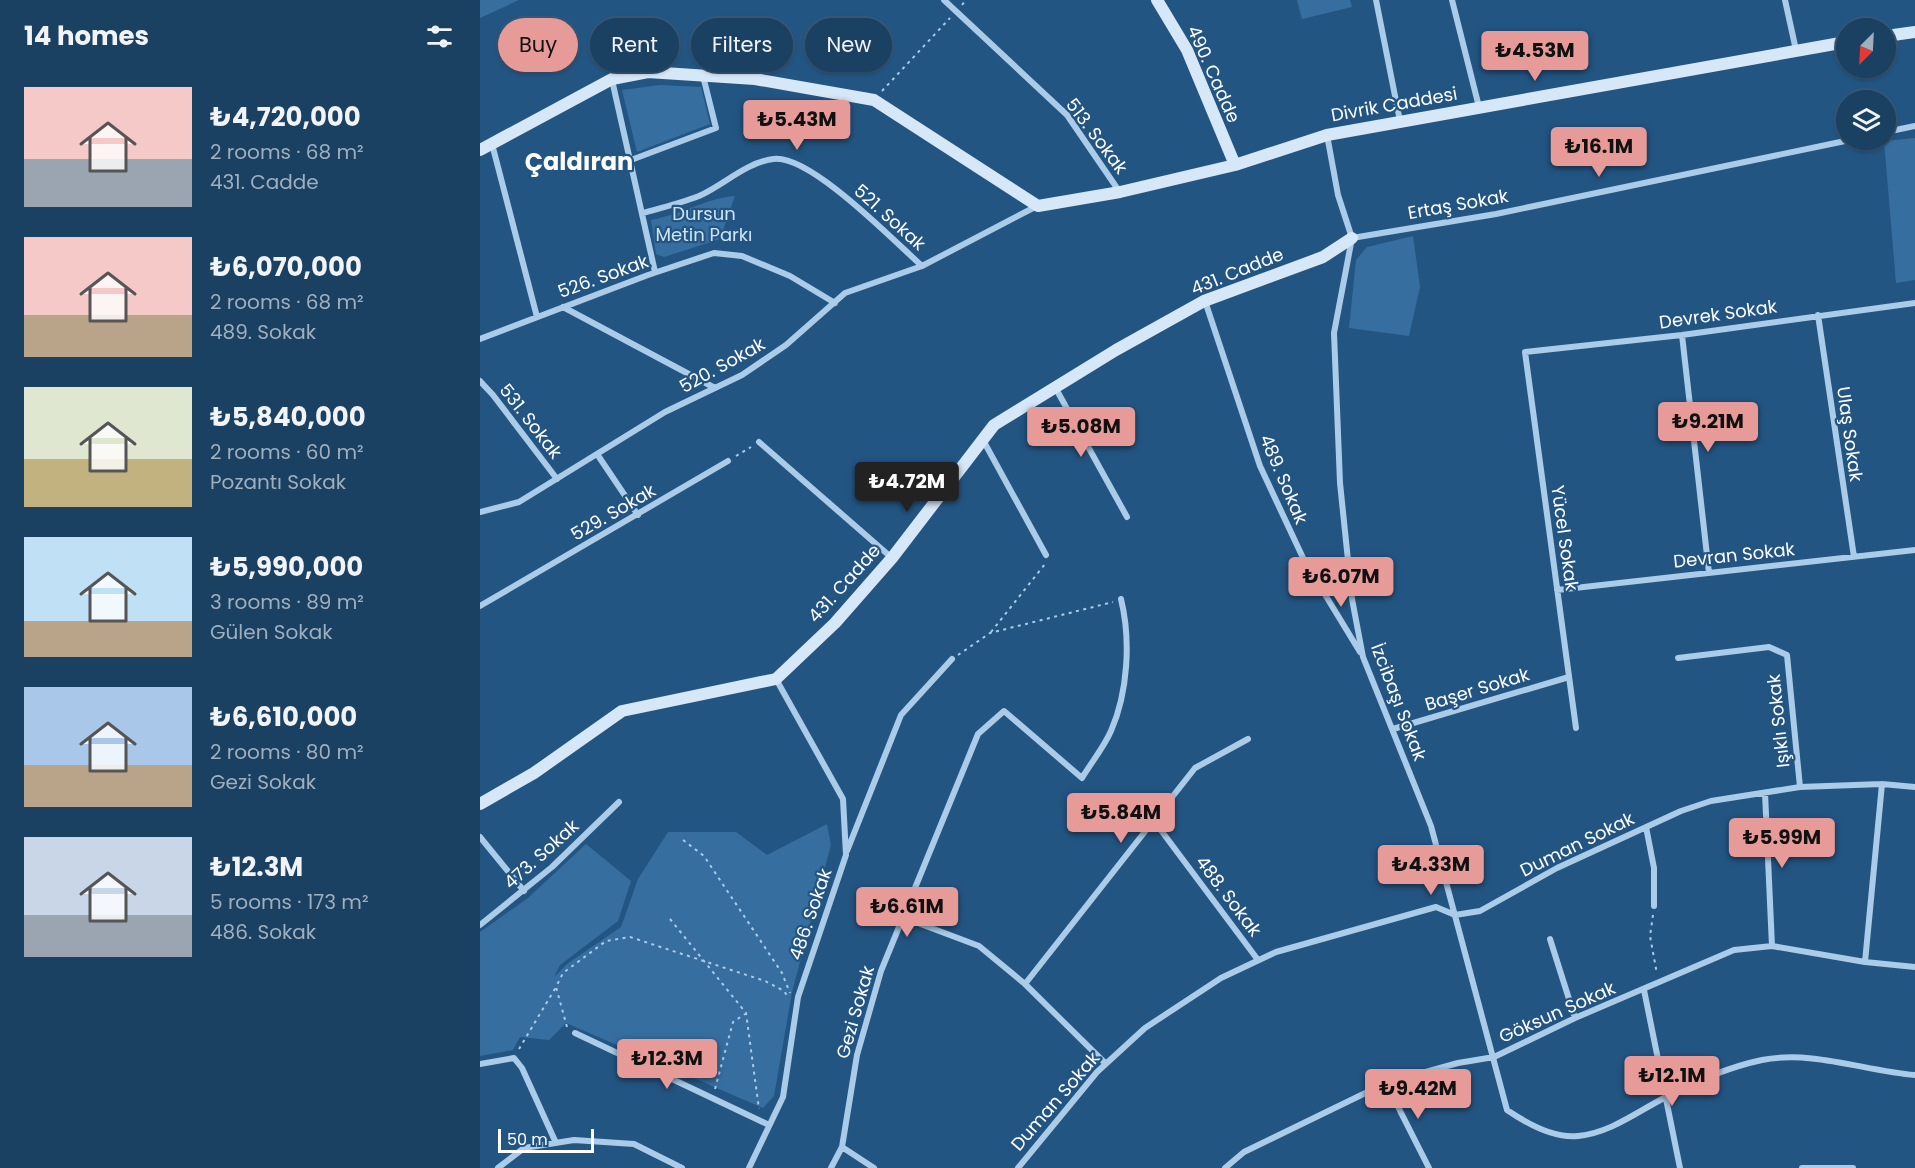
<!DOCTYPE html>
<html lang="en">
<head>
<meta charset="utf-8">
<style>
	:root { --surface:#1a4062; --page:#274b6b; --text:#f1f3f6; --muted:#9fafbe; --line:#385977; --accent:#e69b98 }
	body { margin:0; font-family:Poppins,sans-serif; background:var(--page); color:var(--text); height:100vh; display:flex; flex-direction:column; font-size:22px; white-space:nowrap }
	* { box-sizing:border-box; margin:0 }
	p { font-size:20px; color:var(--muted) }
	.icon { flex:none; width:33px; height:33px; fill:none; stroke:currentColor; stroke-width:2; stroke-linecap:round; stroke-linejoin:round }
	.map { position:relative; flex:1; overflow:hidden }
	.side { display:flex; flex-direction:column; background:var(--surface); width:480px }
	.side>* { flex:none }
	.guide { position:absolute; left:18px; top:18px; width:570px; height:54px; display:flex; gap:12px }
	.needle { width:39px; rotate:204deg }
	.tools { position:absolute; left:1356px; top:18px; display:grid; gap:12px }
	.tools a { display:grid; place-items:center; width:60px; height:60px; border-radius:50%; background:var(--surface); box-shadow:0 2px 4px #0004,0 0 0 2px var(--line); font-size:30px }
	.scale { position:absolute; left:18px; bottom:15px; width:96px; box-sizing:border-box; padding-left:6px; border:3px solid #fff; border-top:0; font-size:16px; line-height:21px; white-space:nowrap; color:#fff; -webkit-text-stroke:4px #235583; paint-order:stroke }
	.price { position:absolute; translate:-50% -51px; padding:0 14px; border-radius:6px; background:var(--accent); color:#111; font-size:20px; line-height:39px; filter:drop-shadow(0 2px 3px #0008) }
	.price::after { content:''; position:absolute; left:50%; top:36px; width:18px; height:14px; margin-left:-9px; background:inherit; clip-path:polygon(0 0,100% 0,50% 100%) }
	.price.current { background:#222; color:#fff }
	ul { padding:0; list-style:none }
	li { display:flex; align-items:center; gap:18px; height:150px; padding:0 24px }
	li span { display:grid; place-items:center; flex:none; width:168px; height:120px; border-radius:0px; color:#555 }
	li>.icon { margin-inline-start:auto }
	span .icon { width:72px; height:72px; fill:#fffc; stroke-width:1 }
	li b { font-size:26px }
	h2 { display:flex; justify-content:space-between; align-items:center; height:72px; padding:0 24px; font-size:26px }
	.pill { padding:0 21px; border-radius:27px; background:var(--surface); box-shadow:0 2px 4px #0004,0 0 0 2px var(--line); font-size:21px; line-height:54px }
	.pill.current { background:var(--accent); color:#111 }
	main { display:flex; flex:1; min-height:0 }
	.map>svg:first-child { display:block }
</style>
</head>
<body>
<main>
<section class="side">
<h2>14 homes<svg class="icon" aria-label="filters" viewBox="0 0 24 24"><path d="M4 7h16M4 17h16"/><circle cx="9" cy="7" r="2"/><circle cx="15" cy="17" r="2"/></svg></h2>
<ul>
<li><span style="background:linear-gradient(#f6c9c9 60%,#9aa5b1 0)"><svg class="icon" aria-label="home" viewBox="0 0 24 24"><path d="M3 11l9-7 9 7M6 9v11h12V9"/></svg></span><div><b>₺4,720,000</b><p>2 rooms · 68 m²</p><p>431. Cadde</p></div></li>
<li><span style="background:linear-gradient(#f6c9c9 65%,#b9a48a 0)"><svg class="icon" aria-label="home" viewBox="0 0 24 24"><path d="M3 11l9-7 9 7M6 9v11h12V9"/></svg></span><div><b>₺6,070,000</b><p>2 rooms · 68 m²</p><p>489. Sokak</p></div></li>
<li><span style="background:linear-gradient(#dfe7d0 60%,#c2b280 0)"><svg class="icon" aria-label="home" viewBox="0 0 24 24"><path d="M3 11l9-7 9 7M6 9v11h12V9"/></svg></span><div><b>₺5,840,000</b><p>2 rooms · 60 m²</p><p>Pozantı Sokak</p></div></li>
<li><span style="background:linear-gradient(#bfe0f5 70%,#b9a48a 0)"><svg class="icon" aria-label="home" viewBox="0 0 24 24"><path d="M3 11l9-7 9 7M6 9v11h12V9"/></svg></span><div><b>₺5,990,000</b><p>3 rooms · 89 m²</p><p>Gülen Sokak</p></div></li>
<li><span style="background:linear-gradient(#a9c7e8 65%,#b9a48a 0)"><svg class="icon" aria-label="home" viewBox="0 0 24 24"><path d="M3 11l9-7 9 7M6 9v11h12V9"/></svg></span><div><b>₺6,610,000</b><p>2 rooms · 80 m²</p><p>Gezi Sokak</p></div></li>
<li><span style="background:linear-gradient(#c9d6e8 65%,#9aa5b1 0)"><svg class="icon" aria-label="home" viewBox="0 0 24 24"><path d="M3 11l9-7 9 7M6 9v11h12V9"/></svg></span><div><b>₺12.3M</b><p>5 rooms · 173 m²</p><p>486. Sokak</p></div></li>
</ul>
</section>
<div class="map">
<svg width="1435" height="1168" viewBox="0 0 1435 1168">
	<rect width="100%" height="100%" fill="#235583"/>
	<path fill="#376ea0" d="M0,0H39L0,18Z
		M817,0H870L872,7L822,19Z
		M180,85L221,87L230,124L157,152L142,90Z
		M1435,138V280L1416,283L1404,141Z
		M255,196L240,239L184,257L176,254L171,220C200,215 226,198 255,196Z
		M933,236L940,287L929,336L869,328L876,260L887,247Z
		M347,824L351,845L312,992L294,1096L283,1108L86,1023L69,1040L40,1037L33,1050L0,1056V932L48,898L106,844L151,881L138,921L80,965L74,977L87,964L141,927L158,879L188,832H256L287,855Z"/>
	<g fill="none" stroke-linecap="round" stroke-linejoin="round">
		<path stroke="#abcce8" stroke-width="2" stroke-dasharray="3 4.5" stroke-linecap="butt" d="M482,5L486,0
			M402,91L470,18
			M256,456L271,447
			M511,632L565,564
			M478,655L510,633L633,602
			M203,840L224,856L302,973L310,993
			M1173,915L1170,936L1177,974
			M190,919L266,1013L279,1109
			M87,1027L76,987L83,973L126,941L150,937L285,981L304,991L308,997
			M39,1049L76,987
			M235,1089L253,1022L265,1014"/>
		<path stroke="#abcce8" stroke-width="6" d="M464,0L587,115L639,191
			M896,0L920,121
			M972,0L999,107
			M1305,0L1316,50
			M132,80L175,272
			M1406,132L1435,126
			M847,135L858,195L872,238L854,333L860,483L872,599L883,657L951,826L1027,1110C1046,1123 1073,1139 1098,1136C1130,1133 1157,1112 1184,1098C1214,1082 1249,1067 1282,1060C1333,1050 1385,1071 1435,1075
			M12,144L57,317
			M151,160L236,128L223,76
			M163,213C181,208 201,203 219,196C244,185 265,163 293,159C329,153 414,241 442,266
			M872,238L1016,214L1370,140
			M725,301L780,466L824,560L880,652
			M83,307L235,388
			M1338,315L1374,557
			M1202,335L1229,573
			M0,339L168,275L234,253L262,256L310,276L355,303
			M0,381L13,395L77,479
			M575,387L647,517
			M503,440L566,555
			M279,442L412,558
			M117,454L158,515
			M0,512L39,502L185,412L262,375L306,345L365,293L442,266L557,206
			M1077,590L1435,550
			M0,606L248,461
			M1198,658L1289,647L1307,655L1320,787
			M1096,728L1045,352L1202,335L1435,303
			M913,729L1089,677
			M1285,793L1292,946
			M674,821L778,960
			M1166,827L1174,868V906
			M0,837L44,891
			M367,851L421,715L472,659
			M422,917L499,946L545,984L626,1064
			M0,925L72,867L139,802
			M1070,939L1095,1018
			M1385,962L1402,784
			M545,984L715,768L768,739
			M1164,990L1200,1168
			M95,1033L289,1125
			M0,1064L34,1058L42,1068L76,1143
			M906,1083L949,1168
			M362,1147L394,1168
			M18,1168L44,1148L94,1140L154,1144L202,1168
			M269,1168L303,1097L318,997L366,855L363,799L296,679
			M351,1168L362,1147L377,1055L401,971L498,734L524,711L602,778C611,763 624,747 631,731C648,692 651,640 641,599
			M538,1168L617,1072L665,1028L741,978L796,952L956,907L975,915L1000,911L1077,868L1201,811L1231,801L1320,787L1402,784L1435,787
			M745,1168L764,1152L906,1083L978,1063L1014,1057L1095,1018L1254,950L1292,946L1385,962L1435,967
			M1322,1168H1373"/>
		<path stroke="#d6e7f7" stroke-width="12" d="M677,0L707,50L755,165
			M1406,36L1435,32
			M0,150L132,79L168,72L275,79L394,100L558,206L640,192L755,165L847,135L1366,42
			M0,804L54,773L142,711L296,679L355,623L412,558L514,425L636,350L724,301L843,257L872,238"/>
	</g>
	<g text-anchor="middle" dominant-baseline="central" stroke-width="4.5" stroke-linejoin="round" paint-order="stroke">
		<g font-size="18" fill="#fff" stroke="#235583">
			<text transform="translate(734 74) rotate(66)">490. Cadde</text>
			<text transform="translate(914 104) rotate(-10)">Divrik Caddesi</text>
			<text transform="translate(617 136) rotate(53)">513. Sokak</text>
			<text transform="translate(978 204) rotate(-10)">Ertaş Sokak</text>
			<text transform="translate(410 217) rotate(42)">521. Sokak</text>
			<text transform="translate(757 271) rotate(-22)">431. Cadde</text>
			<text transform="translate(123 276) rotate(-20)">526. Sokak</text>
			<text transform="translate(1238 314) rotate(-8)">Devrek Sokak</text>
			<text transform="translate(242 365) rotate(-29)">520. Sokak</text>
			<text transform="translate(51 421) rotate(52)">531. Sokak</text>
			<text transform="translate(1370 434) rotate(82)">Ulaş Sokak</text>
			<text transform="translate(804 479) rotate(67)">489. Sokak</text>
			<text transform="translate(133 512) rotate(-30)">529. Sokak</text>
			<text transform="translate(1085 538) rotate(82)">Yücel Sokak</text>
			<text transform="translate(1254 555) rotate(-6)">Devran Sokak</text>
			<text transform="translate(364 583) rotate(-48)">431. Cadde</text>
			<text transform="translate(997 689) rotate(-17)">Başer Sokak</text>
			<text transform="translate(919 702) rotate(69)">İzcibaşı Sokak</text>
			<text transform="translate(1298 721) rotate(-96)">Işıklı Sokak</text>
			<text transform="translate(1097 844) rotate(-26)">Duman Sokak</text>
			<text transform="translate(61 854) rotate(-42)">473. Sokak</text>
			<text transform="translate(749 896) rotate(53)">488. Sokak</text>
			<text transform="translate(330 914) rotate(-71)">486. Sokak</text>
			<text transform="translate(375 1012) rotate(-74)">Gezi Sokak</text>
			<text transform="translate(1077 1012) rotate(-24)">Göksun Sokak</text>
			<text transform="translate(575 1101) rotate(-49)">Duman Sokak</text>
		</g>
		<g font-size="18" fill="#cfe4f6" stroke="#235583">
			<text x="224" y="213">Dursun<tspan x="224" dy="21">Metin Parkı</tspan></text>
		</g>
		<g font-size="24" font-weight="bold" fill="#fff" stroke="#235583">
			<text x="99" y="161">Çaldıran</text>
		</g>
	</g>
</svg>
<div class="tools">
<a><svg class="needle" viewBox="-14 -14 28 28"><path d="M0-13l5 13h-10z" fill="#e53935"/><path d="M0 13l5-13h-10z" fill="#9fafbe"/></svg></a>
<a><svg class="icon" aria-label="layers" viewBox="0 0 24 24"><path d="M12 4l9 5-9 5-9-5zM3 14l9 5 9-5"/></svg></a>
</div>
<div class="scale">50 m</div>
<b class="price" style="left:1055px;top:82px">₺4.53M</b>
<b class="price" style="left:317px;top:151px">₺5.43M</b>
<b class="price" style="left:1119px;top:178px">₺16.1M</b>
<b class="price" style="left:1228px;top:453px">₺9.21M</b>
<b class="price" style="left:601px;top:458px">₺5.08M</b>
<b class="price current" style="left:427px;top:513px">₺4.72M</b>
<b class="price" style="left:861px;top:608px">₺6.07M</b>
<b class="price" style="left:641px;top:844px">₺5.84M</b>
<b class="price" style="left:1302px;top:869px">₺5.99M</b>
<b class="price" style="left:951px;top:896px">₺4.33M</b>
<b class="price" style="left:427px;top:938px">₺6.61M</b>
<b class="price" style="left:187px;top:1090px">₺12.3M</b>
<b class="price" style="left:1192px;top:1107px">₺12.1M</b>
<b class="price" style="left:938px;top:1120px">₺9.42M</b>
<div class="guide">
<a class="pill current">Buy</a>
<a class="pill">Rent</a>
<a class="pill">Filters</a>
<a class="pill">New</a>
</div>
</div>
</main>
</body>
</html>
